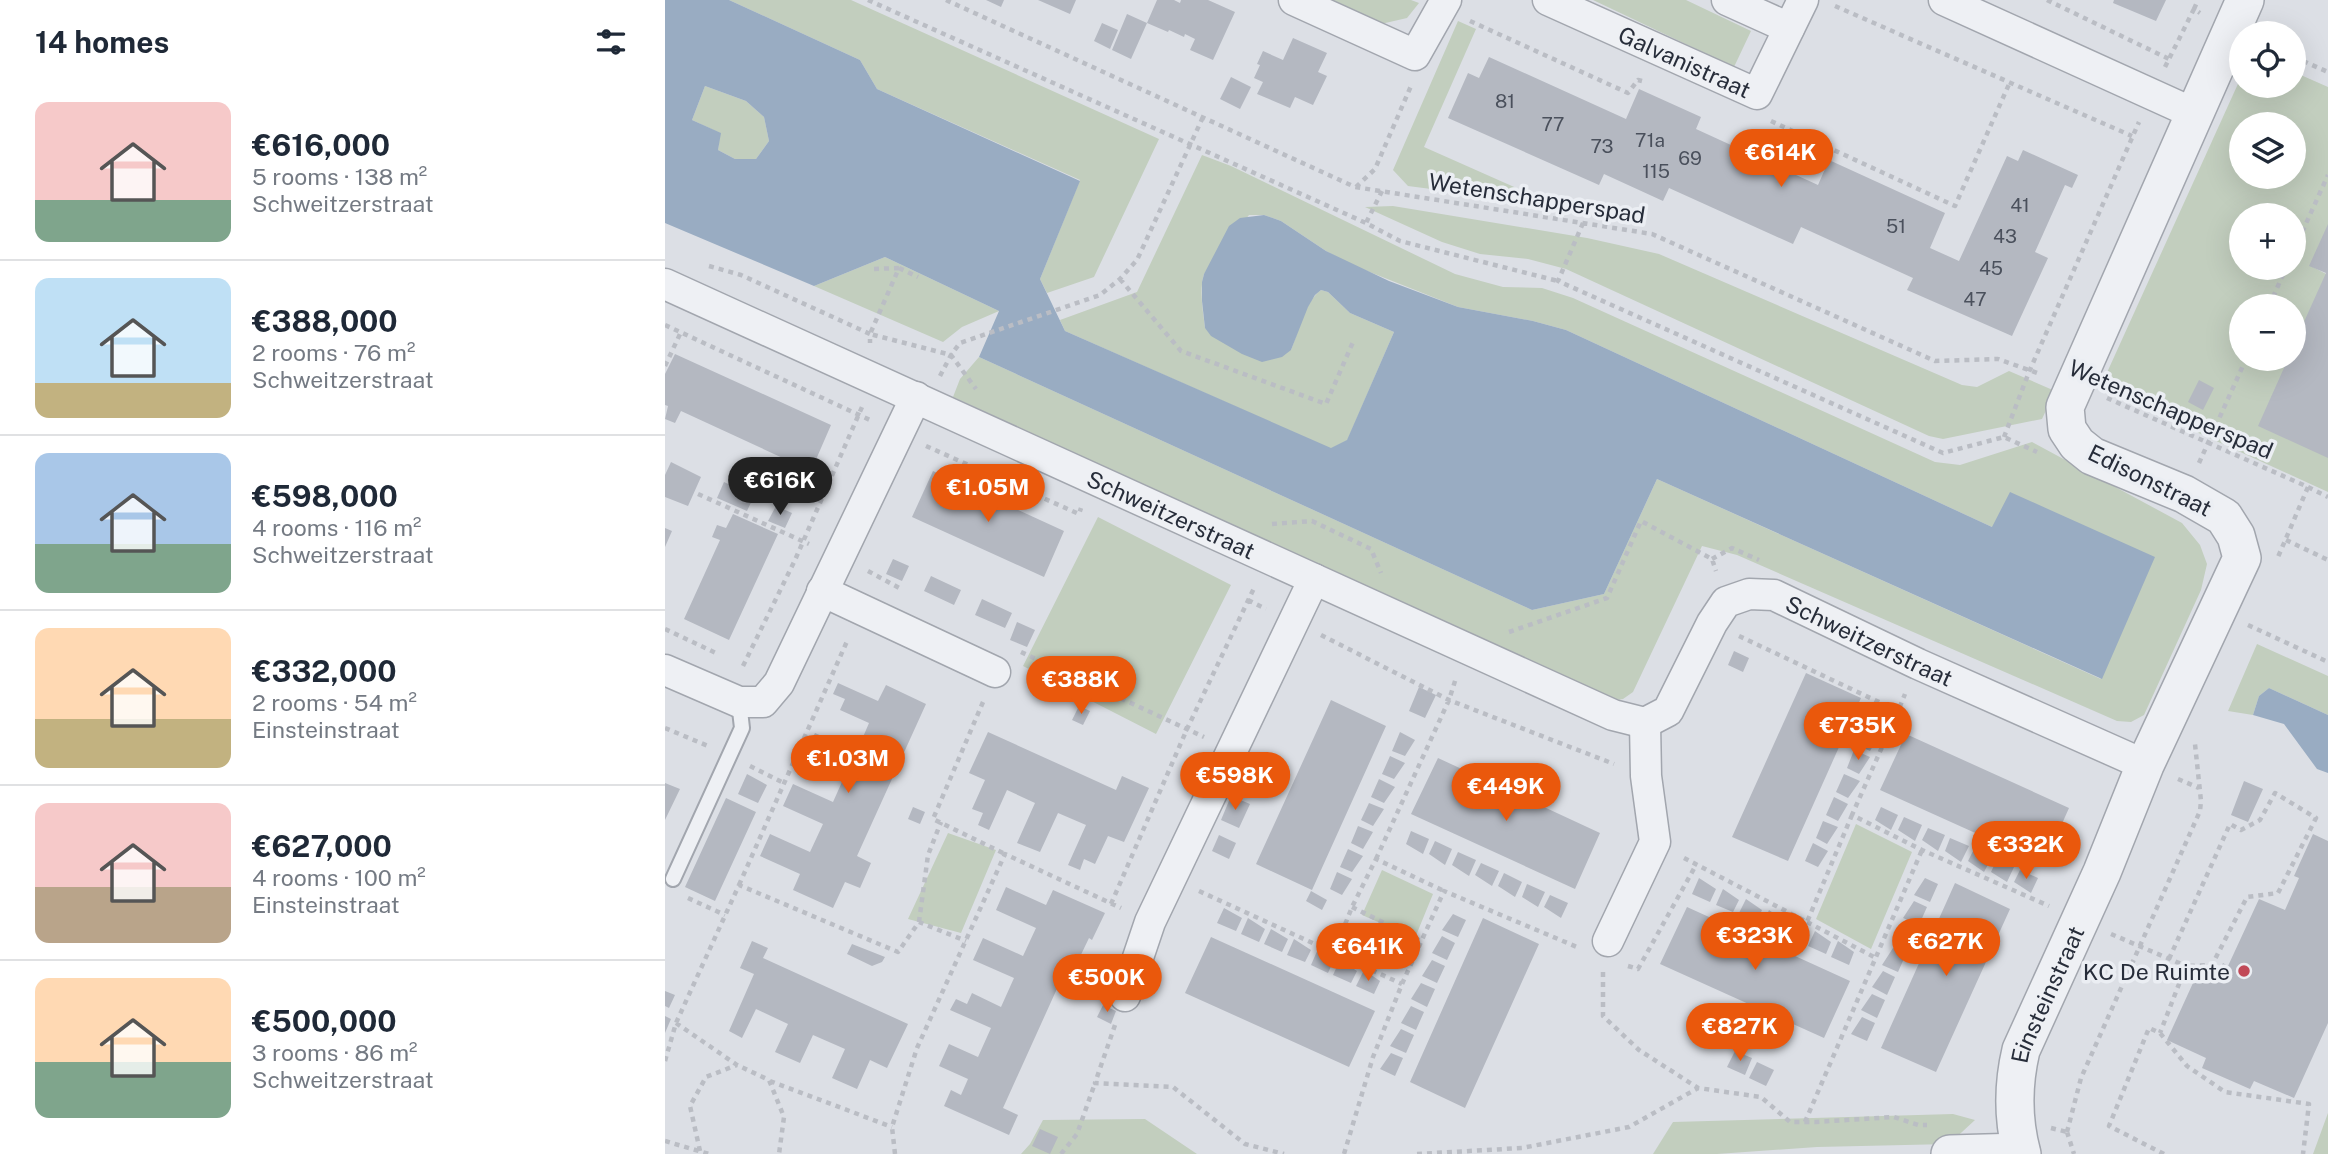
<!DOCTYPE html>
<html lang="en">
<head>
<meta charset="utf-8">
<style>
	:root { --surface:#fff; --page:#f6f6f7; --text:#1f2937; --muted:#747a83; --line:#e0e1e3; --accent:#ea580c }
	body { margin:0; font-family:"Public Sans",sans-serif; background:var(--page); color:var(--text); height:100vh; display:flex; flex-direction:column; font-size:26px; white-space:nowrap }
	* { box-sizing:border-box; margin:0 }
	p { font-size:23px; color:var(--muted) }
	.icon { flex:none; width:38px; height:38px; fill:none; stroke:currentColor; stroke-width:2; stroke-linecap:round; stroke-linejoin:round }
	.map { position:relative; flex:1; overflow:hidden }
	.side { display:flex; flex-direction:column; background:var(--surface); width:665px }
	.side>* { flex:none }
	.controls { position:absolute; left:1564px; top:21px; display:grid; gap:14px }
	.controls a { display:grid; place-items:center; width:77px; height:77px; border-radius:50%; background:var(--surface); box-shadow:0 7px 28px #0002; font-size:35px }
	.price { position:absolute; translate:-50% -60px; padding:0 16px; border-radius:24px; background:var(--accent); color:#fff; font-size:23px; line-height:46px; filter:drop-shadow(0 2px 4px #0008) }
	.price::after { content:''; position:absolute; left:50%; top:42px; width:21px; height:16px; margin-left:-10px; background:inherit; clip-path:polygon(0 0,100% 0,50% 100%) }
	.price.active { background:#222; color:#fff }
	ul { padding:0; list-style:none }
	li { display:flex; align-items:center; gap:21px; height:175px; padding:0 35px }
	li+li { border-top:2px solid var(--line) }
	li span { display:grid; place-items:center; flex:none; width:196px; height:140px; border-radius:14px; color:#555 }
	li>.icon { margin-inline-start:auto }
	span .icon { width:84px; height:84px; fill:#fffc; stroke-width:1 }
	li b { font-size:30px }
	h2 { display:flex; justify-content:space-between; align-items:center; height:84px; padding:0 35px; font-size:30px }
	main { display:flex; flex:1; min-height:0 }
	.map>svg:first-child { display:block }
</style>
</head>
<body>
<main>
<section class="side">
<h2>14 homes<svg class="icon" aria-label="filters" viewBox="0 0 24 24"><path d="M4 7h16M4 17h16"/><circle cx="9" cy="7" r="2"/><circle cx="15" cy="17" r="2"/></svg></h2>
<ul>
<li><span style="background:linear-gradient(#f6c9c9 70%,#7fa58c 0)"><svg class="icon" aria-label="home" viewBox="0 0 24 24"><path d="M3 11l9-7 9 7M6 9v11h12V9"/></svg></span><div><b>€616,000</b><p>5 rooms · 138 m²</p><p>Schweitzerstraat</p></div></li>
<li><span style="background:linear-gradient(#bfe0f5 75%,#c2b280 0)"><svg class="icon" aria-label="home" viewBox="0 0 24 24"><path d="M3 11l9-7 9 7M6 9v11h12V9"/></svg></span><div><b>€388,000</b><p>2 rooms · 76 m²</p><p>Schweitzerstraat</p></div></li>
<li><span style="background:linear-gradient(#a9c7e8 65%,#7fa58c 0)"><svg class="icon" aria-label="home" viewBox="0 0 24 24"><path d="M3 11l9-7 9 7M6 9v11h12V9"/></svg></span><div><b>€598,000</b><p>4 rooms · 116 m²</p><p>Schweitzerstraat</p></div></li>
<li><span style="background:linear-gradient(#ffd9b3 65%,#c2b280 0)"><svg class="icon" aria-label="home" viewBox="0 0 24 24"><path d="M3 11l9-7 9 7M6 9v11h12V9"/></svg></span><div><b>€332,000</b><p>2 rooms · 54 m²</p><p>Einsteinstraat</p></div></li>
<li><span style="background:linear-gradient(#f6c9c9 60%,#b9a48a 0)"><svg class="icon" aria-label="home" viewBox="0 0 24 24"><path d="M3 11l9-7 9 7M6 9v11h12V9"/></svg></span><div><b>€627,000</b><p>4 rooms · 100 m²</p><p>Einsteinstraat</p></div></li>
<li><span style="background:linear-gradient(#ffd9b3 60%,#7fa58c 0)"><svg class="icon" aria-label="home" viewBox="0 0 24 24"><path d="M3 11l9-7 9 7M6 9v11h12V9"/></svg></span><div><b>€500,000</b><p>3 rooms · 86 m²</p><p>Schweitzerstraat</p></div></li>
</ul>
</section>
<div class="map">
<svg width="1663" height="1154" viewBox="0 0 1663 1154">
	<rect width="100%" height="100%" fill="#dcdfe5"/>
	<path fill="#c2cebe" fill-rule="evenodd" d="M64,0H186L494,139L429,277L382,293L375,279L415,180L212,89L195,60Z
		M667,0H746L754,3L742,18L716,24Z
		M928,0H1021L1086,31L1069,67Z
		M793,21L811,29L759,147L890,205L743,186L728,170Z
		M1629,72L1663,87V229L1646,266L1663,275L1629,351V306H1577V359H1626L1596,424L1663,455V492L1435,388L1577,75V86H1629ZM1577,124H1629V177H1577ZM1577,215H1629V268H1577Z
		M40,86L81,101L99,117L104,141L91,159H70L53,150L55,133L27,120Z
		M537,155L566,166L790,274L838,287L877,288L908,298L1270,462L1295,465L1367,442L1517,523L1535,545L1542,564L1536,590L1479,715L1466,722L1452,721L1072,555L1037,546L968,692L958,699L946,701L288,397L295,379L314,357L867,610L939,594L992,479L1436,679L1327,527L901,330L868,321L793,307L687,265L661,251L616,221L599,215H584L539,274C534,291 538,310 540,328L626,350C634,331 639,303 656,290L663,292L685,313L729,332L682,441L666,449L400,331L395,320L472,292Z
		M728,206L922,238L994,254L1297,385L1312,387L1344,371L1390,391L1377,419L1278,439L1264,436L901,269L863,259L815,254L777,242L700,207Z
		M220,257L334,311L297,327L278,342L149,286Z
		M433,517L566,585L491,734L358,666Z
		M1592,644L1663,676V715L1604,688L1594,696L1588,715L1563,711Z
		M1191,824L1247,852L1206,949L1151,919Z
		M283,833L331,850L296,933L243,919Z
		M717,870L768,894L750,938L697,915Z
		M1663,1113V1154H1648Z
		M1288,1114L1310,1120L1284,1144L1152,1147L1052,1154H988L1008,1122Z
		M480,1119L532,1154H356L365,1144L378,1120Z"/>
	<path fill="#99acc2" fill-rule="evenodd" d="M0,0H64L195,60L212,89L415,181L375,279L400,331L666,448L682,440L729,332L685,313L663,292L656,290L650,295L643,307L626,350L617,357L597,362L577,354L546,336L540,328L537,301V282L539,274L564,226L575,218L599,215L616,221L661,251L724,281L793,307L868,321L901,330L1327,527L1345,492L1490,557L1437,679L992,479L939,594L867,610L314,357L334,311L220,257L149,286L0,223ZM40,86L81,101L99,117L104,141L91,159H70L53,150L56,133L27,120Z
		M1604,688L1663,715V773L1652,769L1619,724L1588,715L1594,696Z"/>
	<path fill="#b4b8c1" d="M321,0H339L336,7Z
		M373,0H411L405,14Z
		M492,0H509L515,3L516,0H543L570,12L548,60L525,50L530,39L520,34L519,37L504,30L503,32L482,23Z
		M1449,0H1501L1491,21L1448,3Z
		M462,14L482,23L466,59L447,50Z
		M437,23L453,30L445,49L429,41Z
		M628,38L662,53L653,72L662,76L648,105L630,97L625,108L592,94L598,82L589,78L595,65L592,64L598,51L618,60Z
		M824,57L961,119L974,89L1036,117L1031,129L1153,185L1164,160L1280,213L1265,248L1294,261L1342,156L1353,161L1358,150L1413,175L1407,188L1400,185L1370,252L1383,258L1347,336L1242,290L1248,278L1136,227L1128,244L1004,188L998,201L939,174L934,185L783,118L803,73L814,78Z
		M566,77L586,87L575,109L555,99Z
		M1663,224V458L1593,426L1623,359H1629V344L1661,273L1644,266Z
		M10,354L166,425L146,471L16,411L10,423L0,419L3,406L0,405V374Z
		M1534,380L1549,388L1538,410L1523,402Z
		M6,462L36,477L23,506L0,497V475Z
		M268,471L399,531L379,577L247,517Z
		M59,482L89,496L82,511L52,498Z
		M111,506L127,513L120,528L103,521Z
		M68,514L113,534L64,640L19,619L55,540L47,537L52,525L61,528Z
		M0,528L7,531L0,547Z
		M228,559L244,566L237,581L221,574Z
		M266,576L296,590L289,605L259,591Z
		M317,599L347,613L340,628L310,615Z
		M352,622L370,630L362,647L345,640Z
		M1069,651L1084,658L1078,672L1063,665Z
		M1141,673L1196,698L1123,861L1067,837Z
		M173,683L213,701L221,685L261,704L192,856L206,863L195,888L180,882L168,908L128,890L135,874L95,856L105,834L145,852L158,824L118,806L128,784L168,802L181,773L152,760L157,749L145,743L150,733L191,751L198,737L204,723L175,710L180,699L168,694Z
		M754,687L771,695L760,718L744,711Z
		M666,700L721,726L647,890L591,864Z
		M1210,704L1226,711L1215,727L1202,722Z
		M414,706L425,711L418,725L407,720Z
		M1200,727L1215,734L1205,751L1192,745Z
		M323,732L451,790L457,776L484,788L459,842L443,836L430,864L419,859L415,870L403,865L421,825L393,813L375,852L352,843L370,803L342,790L324,830L313,825L318,813L307,809L320,780L304,773Z
		M735,732L750,740L740,756L727,751Z
		M1241,734L1404,808L1379,864L1215,790Z
		M1189,750L1205,757L1194,774L1182,768Z
		M725,756L740,763L729,779L717,774Z
		M773,758L935,833L910,889L746,814Z
		M82,774L102,785L93,803L73,794Z
		M1179,774L1195,781L1183,798L1171,792Z
		M714,779L730,787L719,803L706,797Z
		M1579,781L1598,789L1583,822L1566,815Z
		M0,783L15,789L0,820Z
		M566,796L585,804L574,828L556,820Z
		M1169,797L1183,804L1173,821L1161,815Z
		M61,798L91,812L50,901L20,887Z
		M704,803L719,809L708,826L696,820Z
		M248,807L260,812L255,824L243,819Z
		M1216,807L1233,815L1226,830L1210,820Z
		M1239,817L1257,825L1250,841L1233,830Z
		M1158,821L1173,827L1162,844L1151,838Z
		M693,826L708,832L698,849L686,843Z
		M1263,828L1280,835L1273,851L1257,840Z
		M746,831L764,839L758,854L741,844Z
		M1648,834L1663,841V1023L1629,1098L1589,1081L1585,1089L1537,1068L1541,1058L1502,1040L1533,972L1556,982L1561,971L1556,967L1558,963L1563,966L1594,899L1620,910L1634,878L1629,876Z
		M554,835L571,843L564,859L547,851Z
		M1285,838L1304,846L1296,862L1280,851Z
		M770,841L787,849L780,865L764,854Z
		M1148,843L1163,851L1153,867L1140,861Z
		M683,849L698,856L687,872L675,867Z
		M1309,849L1327,857L1319,872L1303,861Z
		M793,852L811,860L804,876L787,865Z
		M1332,859L1349,867L1342,882L1326,872Z
		M816,863L834,871L827,886L810,875Z
		M1355,870L1373,878L1366,893L1349,882Z
		M672,872L687,879L677,895L665,889Z
		M839,873L857,882L850,897L833,886Z
		M1034,878L1051,889L1045,902L1027,894Z
		M1260,878L1273,884L1265,902L1249,895Z
		M1290,883L1345,909L1271,1072L1216,1048Z
		M862,884L880,892L873,907L857,897Z
		M341,887L381,905L388,890L440,913L427,940L424,938L412,963L405,960L338,1108L353,1115L344,1135L279,1106L286,1090L296,1095L303,1079L274,1066L284,1044L313,1057L326,1028L285,1010L291,999L302,1004L307,993L336,1007L349,978L308,960L318,938L358,956L371,928L331,910Z
		M1058,889L1074,900L1068,912L1051,905Z
		M646,891L662,900L657,910L641,901Z
		M885,895L903,903L896,918L879,907Z
		M1081,899L1097,910L1091,923L1073,915Z
		M1249,901L1262,907L1254,925L1238,918Z
		M1022,907L1185,981L1159,1038L995,964Z
		M559,908L577,918L571,931L552,923Z
		M1104,910L1120,921L1114,934L1097,926Z
		M788,914L801,920L793,937L777,930Z
		M583,918L600,929L594,942L576,934Z
		M818,918L874,944L800,1108L745,1082Z
		M1127,920L1143,931L1137,944L1120,936Z
		M1238,925L1251,931L1243,948L1228,941Z
		M606,929L623,939L617,952L599,944Z
		M1150,931L1166,942L1161,954L1143,946Z
		M777,936L790,943L782,960L767,953Z
		M546,937L710,1011L684,1067L520,993Z
		M629,939L646,950L640,962L622,955Z
		M87,941L103,948L98,958L243,1024L222,1068L205,1060L192,1089L167,1078L180,1049L148,1035L135,1063L110,1052L123,1024L91,1009L77,1038L64,1031L89,974L75,968Z
		M1173,941L1189,952L1184,965L1166,957Z
		M187,944L220,957L217,962L207,966L182,954Z
		M1228,948L1241,954L1233,972L1217,965Z
		M653,949L669,960L663,973L646,965Z
		M675,960L692,971L686,983L668,975Z
		M767,960L780,966L772,983L757,976Z
		M699,970L715,981L709,994L691,986Z
		M1218,971L1230,977L1222,995L1207,987Z
		M756,983L770,989L762,1007L746,999Z
		M0,991L10,995L4,1008L0,1006Z
		M1207,994L1220,1000L1212,1018L1196,1010Z
		M438,1005L451,1011L446,1024L432,1017Z
		M746,1006L759,1012L751,1030L736,1023Z
		M0,1016L6,1019L0,1033Z
		M1197,1017L1210,1023L1202,1041L1186,1034Z
		M736,1029L749,1035L741,1053L725,1046Z
		M1070,1051L1087,1058L1080,1075L1062,1067Z
		M726,1053L738,1058L730,1076L715,1069Z
		M1092,1062L1109,1070L1101,1086L1084,1078Z
		M375,1129L393,1137L385,1154L367,1146Z"/>
	<g fill="none" stroke-linecap="round" stroke-linejoin="round">
		<defs>
			<path id="service" d="M8,879L77,728L74,702"/>
			<g id="minor">
				<path d="M629,0L750,55L781,0"/>
				<path id="s1" d="M883,0L1092,94L1138,0"/>
				<path d="M1062,0L1124,28"/>
				<path d="M1279,0L1528,113"/>
				<path id="s2" d="M0,284L948,715L980,723L1003,711L1047,623L1061,602L1084,594L1109,595L1253,664L1480,765"/>
				<path d="M157,591L330,672"/>
				<path d="M0,670L74,702H98L114,683L251,397"/>
				<path d="M943,941L990,842L981,776L980,723"/>
				<path d="M460,996L485,922L649,579"/>
			</g>
			<g id="tertiary">
				<path d="M1285,1154L1356,1152"/>
				<path id="s3" d="M1357,1154C1348,1121 1348,1084 1356,1050L1437,872L1480,765L1577,558L1571,536L1559,517L1519,494L1427,456L1412,444L1402,429L1400,407L1580,0"/>
			</g>
		</defs>
		<use href="#service" stroke="#a2a6ae" stroke-width="18"/>
		<use href="#minor" stroke="#a2a6ae" stroke-width="33"/>
		<use href="#tertiary" stroke="#a2a6ae" stroke-width="40"/>
		<path stroke="#babdc4" stroke-width="4.5" stroke-dasharray="5 5" stroke-linecap="butt" d="M203,0L701,223
			M281,0L690,187L987,234L1270,361L1333,359L1375,374
			M1382,0L1504,59
			M1170,6L1467,136
			M1529,9L1533,0
			M805,21L963,93L973,80L977,81
			M1629,57L1663,72
			M1500,67L1529,9L1535,13
			M1106,121L1290,206L1345,82
			M691,187L710,169L746,86
			M717,191L701,223L735,241L893,281
			M918,223L893,281L1278,453L1339,437L1372,452
			M1629,250L1663,175
			M44,266L76,275L205,334V343
			M234,268L253,277
			M209,269L234,268L205,334L286,355L311,389
			M455,279L516,351L661,404L688,342
			M1604,306L1621,268
			M0,325L205,420
			M0,366L16,332
			M275,376L286,355L295,343L435,295L455,279L472,260L538,117
			M1442,398L1643,487L1613,557
			M1339,437L1364,372L1474,122
			M261,446L414,514L416,508
			M1534,463L1581,359
			M1643,487L1663,497
			M33,494L144,544
			M607,524L647,521L706,549L716,573
			M1621,540L1663,560
			M1047,559L1067,548L1094,560
			M203,571L238,590
			M583,600L601,609
			M1583,625L1663,662
			M0,629L53,654
			M844,632L942,598L976,521L1047,559L1051,571
			M656,635L784,700L949,764
			M1074,636L1233,711L1240,694
			M356,652L539,737
			M78,666L130,560L197,407
			M318,702L268,819L340,854
			M1233,711L1187,815L1257,850L1384,906
			M0,728L43,746
			M85,766L119,783
			M1513,779L1534,788
			M1019,858L1142,922L1187,815
			M711,859L784,700L791,678
			M74,885L183,639
			M534,891L737,984
			M23,898L60,915
			M446,904L522,729L590,586
			M687,907L756,941
			M254,922L263,855L276,822
			M1142,922L1211,958
			M1446,934L1521,966L1495,1033
			M669,952L687,907L711,859L779,891
			M1504,959L1565,824L1576,830L1595,820L1610,793L1651,818L1613,893L1582,897L1547,965L1521,966
			M963,966L973,969L1031,865
			M938,972V1016L974,1050L1033,1088L1096,1097L1125,1122H1150L1229,1117L1253,1125H1262
			M11,1023L72,1065L104,1080L119,1117L114,1154
			M450,1025L430,1083L508,1087L580,1144L619,1154
			M0,1061L11,1023L74,885L233,952L254,922L301,941
			M105,1081L227,1127
			M1140,1122L1257,850
			M1386,1128L1402,1132
			M1402,1132L1416,1078L1535,811L1536,801L1530,744
			M1402,1132L1409,1154
			M0,1141L44,1154
			M35,1151L25,1106L41,1077L72,1065
			M230,1154L227,1127L252,1048L340,854L456,908
			M396,1154L412,1134L430,1083
			M679,1154L708,1057L737,984L779,891L912,947
			M752,1154L857,1148L964,1127L1033,1088
			M1499,1154L1444,1126L1484,1028L1495,1033L1522,1066L1560,1092L1644,1104L1638,1154"/>
		<use href="#service" stroke="#eef0f4" stroke-width="14"/>
		<use href="#minor" stroke="#eef0f4" stroke-width="30"/>
		<use href="#tertiary" stroke="#eef0f4" stroke-width="37"/>
	</g>
	<circle fill="#c14958" stroke="#ebeef3" stroke-width="2.5" cx="1579" cy="971" r="7"/>
	<g text-anchor="middle" dominant-baseline="central" stroke-width="7" stroke-linejoin="round" paint-order="stroke">
		<g font-size="19" fill="#4a505c">
			<text x="840" y="101">81</text>
			<text x="888" y="124">77</text>
			<text x="985" y="140">71a</text>
			<text x="937" y="146">73</text>
			<text x="1025" y="158">69</text>
			<text x="991" y="171">115</text>
			<text x="1355" y="205">41</text>
			<text x="1231" y="226">51</text>
			<text x="1340" y="236">43</text>
			<text x="1326" y="268">45</text>
			<text x="1310" y="299">47</text>
		</g>
		<g font-size="23" fill="#272d3a" stroke="#ebeef3">
			<text stroke="none"><textPath href="#s1" startOffset="150">Galvanistraat</textPath></text>
			<text transform="translate(872 198) rotate(9)">Wetenschapperspad</text>
			<text transform="translate(1506 409) rotate(23)">Wetenschapperspad</text>
			<text transform="translate(1485 480) rotate(26)">Edisonstraat</text>
			<text stroke="none"><textPath href="#s2" startOffset="556">Schweitzerstraat</textPath></text>
			<text stroke="none"><textPath href="#s2" startOffset="1379">Schweitzerstraat</textPath></text>
			<text stroke="none"><textPath href="#s3" startOffset="166">Einsteinstraat</textPath></text>
		</g>
		<g font-size="23" fill="#272d3a" stroke="#ebeef3" text-anchor="end">
			<text x="1565" y="971">KC De Ruimte</text>
		</g>
	</g>
</svg>
<div class="controls">
<a><svg class="icon" aria-label="locate" viewBox="0 0 24 24"><circle cx="12" cy="12" r="6"/><path d="M12 2v4M12 18v4M2 12h4M18 12h4"/></svg></a>
<a><svg class="icon" aria-label="layers" viewBox="0 0 24 24"><path d="M12 4l9 5-9 5-9-5zM3 14l9 5 9-5"/></svg></a>
<a>+</a>
<a>−</a>
</div>
<b class="price" style="left:1116px;top:189px">€614K</b>
<b class="price active" style="left:115px;top:517px">€616K</b>
<b class="price" style="left:323px;top:524px">€1.05M</b>
<b class="price" style="left:416px;top:716px">€388K</b>
<b class="price" style="left:1193px;top:762px">€735K</b>
<b class="price" style="left:183px;top:795px">€1.03M</b>
<b class="price" style="left:570px;top:812px">€598K</b>
<b class="price" style="left:841px;top:823px">€449K</b>
<b class="price" style="left:1361px;top:881px">€332K</b>
<b class="price" style="left:1090px;top:972px">€323K</b>
<b class="price" style="left:1281px;top:978px">€627K</b>
<b class="price" style="left:703px;top:983px">€641K</b>
<b class="price" style="left:442px;top:1014px">€500K</b>
<b class="price" style="left:1075px;top:1063px">€827K</b>
</div>
</main>
</body>
</html>
